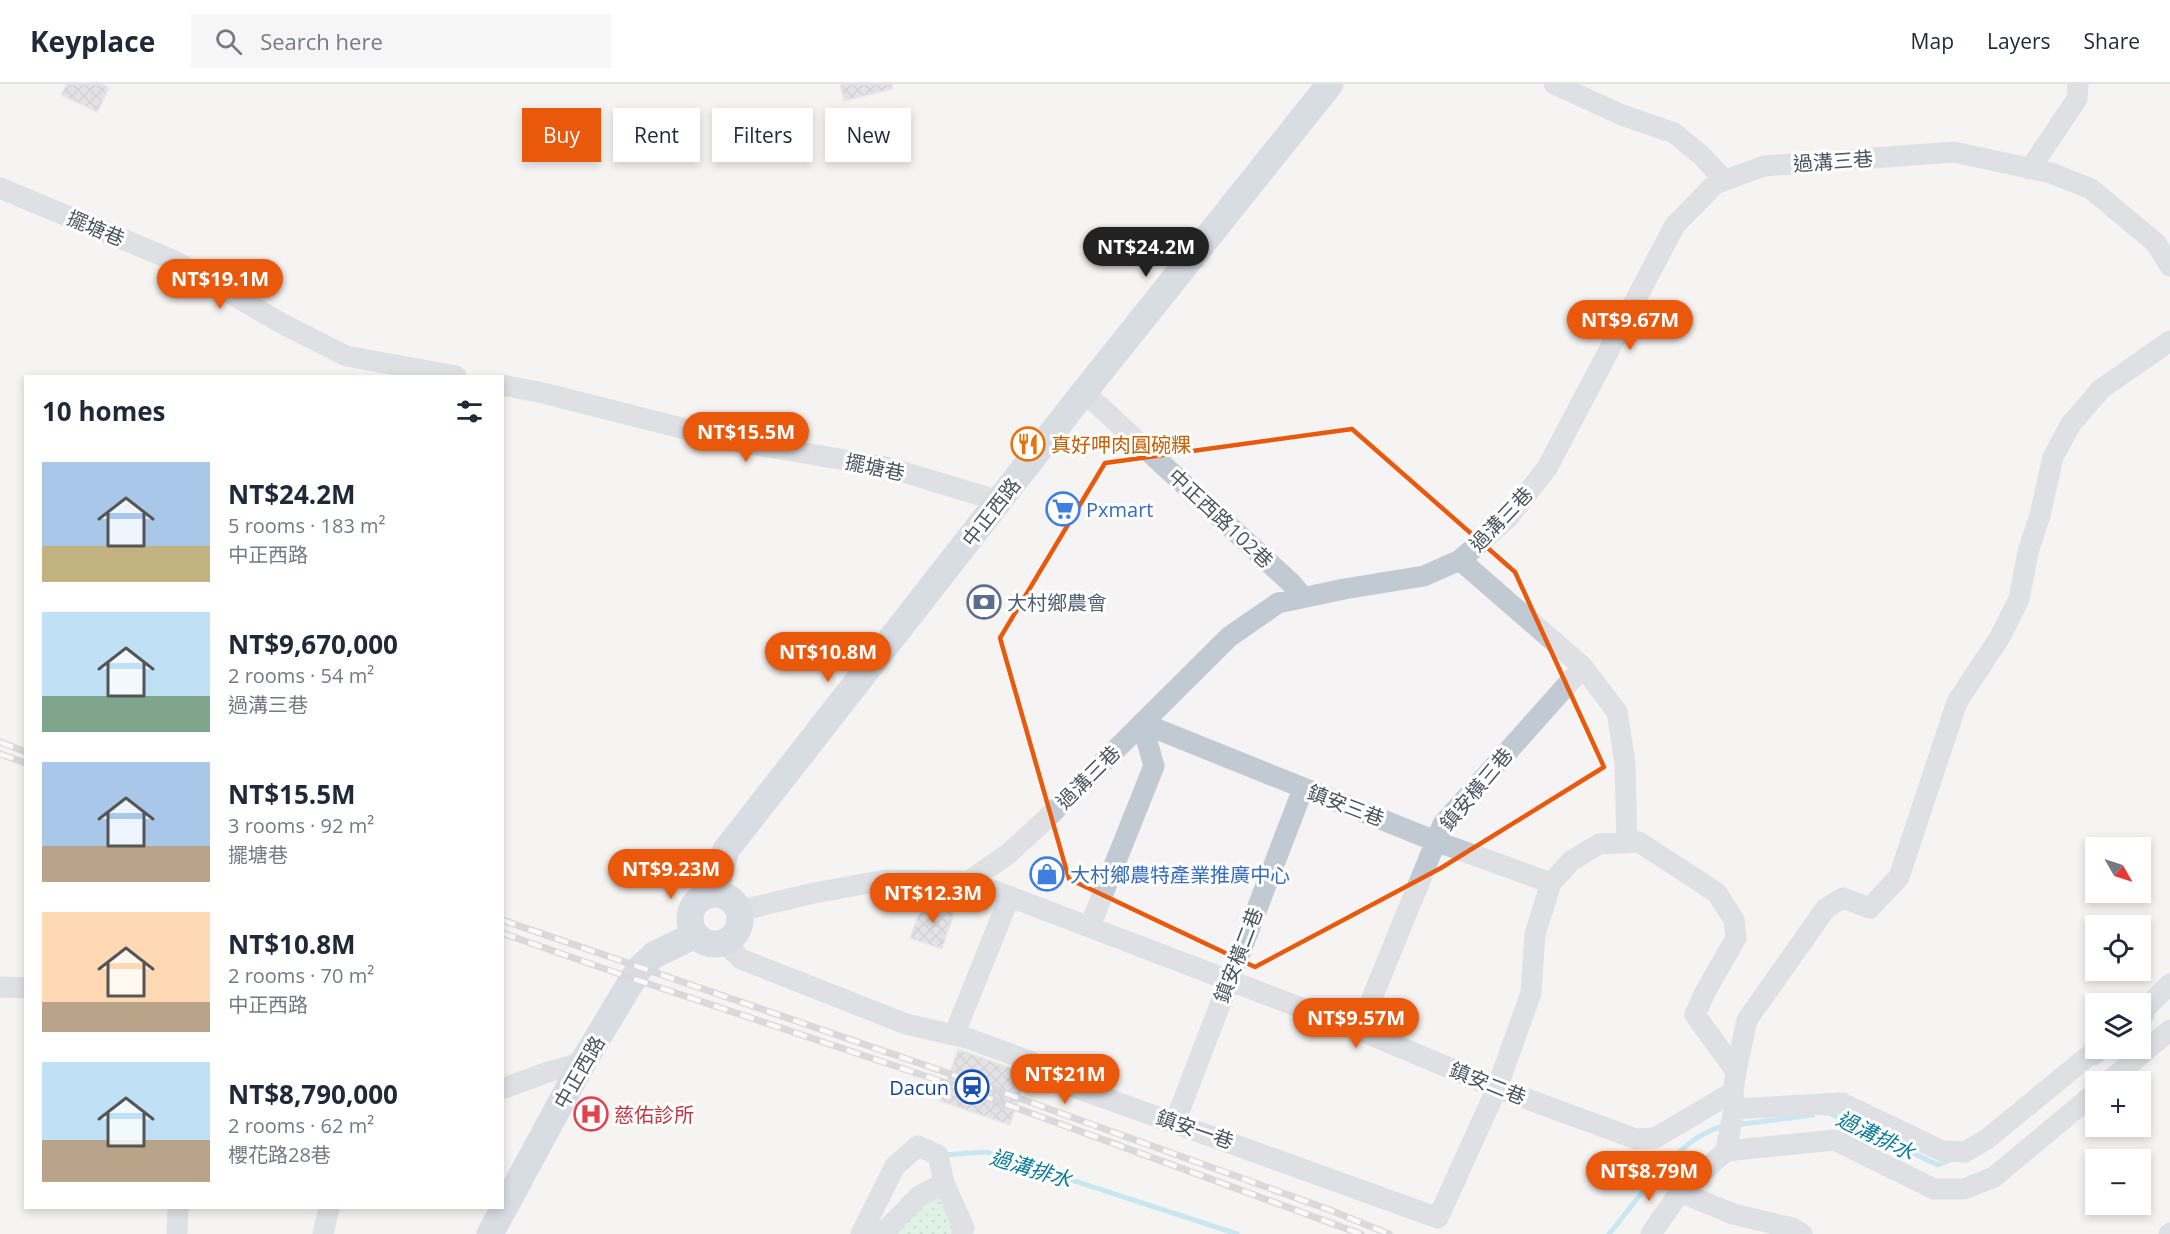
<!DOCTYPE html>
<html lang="en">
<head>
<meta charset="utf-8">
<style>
	:root { --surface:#fff; --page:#f6f6f7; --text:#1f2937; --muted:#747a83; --line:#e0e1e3; --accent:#ea580c }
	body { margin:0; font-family:"Open Sans","Noto Sans TC",sans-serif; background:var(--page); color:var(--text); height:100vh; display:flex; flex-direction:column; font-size:22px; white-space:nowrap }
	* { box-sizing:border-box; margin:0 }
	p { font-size:20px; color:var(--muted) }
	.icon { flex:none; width:33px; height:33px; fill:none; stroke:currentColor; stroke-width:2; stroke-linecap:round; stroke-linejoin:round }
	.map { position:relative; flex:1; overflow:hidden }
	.details { position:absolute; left:24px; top:291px; width:480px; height:834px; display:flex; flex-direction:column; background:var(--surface); border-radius:0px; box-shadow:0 3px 9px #0003 }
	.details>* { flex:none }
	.top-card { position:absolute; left:522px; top:24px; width:570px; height:54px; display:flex; gap:12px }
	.needle { width:39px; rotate:129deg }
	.buttons { position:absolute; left:2085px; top:753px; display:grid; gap:12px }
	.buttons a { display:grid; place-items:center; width:66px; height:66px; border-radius:0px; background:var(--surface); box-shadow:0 3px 9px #0003; font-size:30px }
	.price { position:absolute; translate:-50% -51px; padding:0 14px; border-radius:21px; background:var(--accent); color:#fff; font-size:20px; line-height:39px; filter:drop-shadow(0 2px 3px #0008) }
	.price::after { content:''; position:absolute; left:50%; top:36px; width:18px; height:14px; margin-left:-9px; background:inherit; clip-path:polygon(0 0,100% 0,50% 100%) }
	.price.current { background:#222; color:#fff }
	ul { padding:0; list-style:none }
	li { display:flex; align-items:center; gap:18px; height:150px; padding:0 18px }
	li span { display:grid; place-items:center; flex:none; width:168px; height:120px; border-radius:0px; color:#555 }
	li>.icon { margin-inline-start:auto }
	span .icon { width:72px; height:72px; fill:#fffc; stroke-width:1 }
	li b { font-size:26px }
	h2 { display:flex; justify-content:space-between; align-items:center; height:72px; padding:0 18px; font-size:26px }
	.pill { padding:0 21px; border-radius:0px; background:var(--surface); box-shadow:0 3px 9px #0003; font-size:21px; line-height:54px }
	.pill.current { background:var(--accent); color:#fff }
	header { display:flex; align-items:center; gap:36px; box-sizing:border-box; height:84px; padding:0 30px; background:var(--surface); border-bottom:2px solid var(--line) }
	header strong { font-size:28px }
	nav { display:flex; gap:33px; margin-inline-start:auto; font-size:21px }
	.search { width:420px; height:54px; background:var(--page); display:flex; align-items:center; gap:15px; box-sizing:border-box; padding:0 21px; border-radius:0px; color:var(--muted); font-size:22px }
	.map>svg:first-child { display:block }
</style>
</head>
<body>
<header>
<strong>Keyplace</strong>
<div class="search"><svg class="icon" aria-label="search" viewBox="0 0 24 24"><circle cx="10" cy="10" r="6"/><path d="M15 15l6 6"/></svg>Search here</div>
<nav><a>Map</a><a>Layers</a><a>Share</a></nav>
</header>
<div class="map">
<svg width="2170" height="1150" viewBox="0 0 2170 1150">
	<defs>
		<pattern id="park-dots" width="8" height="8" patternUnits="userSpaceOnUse" patternTransform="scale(1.5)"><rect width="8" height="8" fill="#c3f1d5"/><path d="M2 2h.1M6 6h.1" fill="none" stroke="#a0c6b0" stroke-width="1.8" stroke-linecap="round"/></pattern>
		<pattern id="building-cross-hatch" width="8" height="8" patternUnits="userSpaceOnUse" patternTransform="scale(1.5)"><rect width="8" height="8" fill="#cdcfd5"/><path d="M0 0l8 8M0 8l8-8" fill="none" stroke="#a8abb0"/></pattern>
	</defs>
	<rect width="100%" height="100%" fill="#f5f3f3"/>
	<path fill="url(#park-dots)" d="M944,1099L962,1150H890Z"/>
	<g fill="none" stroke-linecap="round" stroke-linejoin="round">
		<path stroke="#90daee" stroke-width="5" d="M2140,945L2152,933
			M2096,979L2115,964
			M1825,1029H1829L1938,1081L1952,1075
			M1736,1041L1813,1031
			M942,1071L986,1068L1237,1150
			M1609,1150C1637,1117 1682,1047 1727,1042"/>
	</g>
	<path fill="url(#building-cross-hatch)" stroke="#d7d9de" stroke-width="1.5" d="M67,0H102L109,4L97,28L61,11Z
		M840,0H892V5L844,17Z
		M924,816L955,826L942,865L910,854Z
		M958,965L1027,990L1010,1041L940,1017Z"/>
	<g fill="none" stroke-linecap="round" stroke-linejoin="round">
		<path stroke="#c1cad2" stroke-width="21" d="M1554,0L1622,31L1674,49L1702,72L1724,96
			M2030,85L2077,15L2078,0
			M0,104L175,177L281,239L346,272L456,292
			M502,301L543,309L733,357L887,383L999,417
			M1084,308L1290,498L1303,513
			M1460,476L1583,583L1617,628L1625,679L1627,759
			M1142,639L1435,757L1551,799
			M969,797L1359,946L1497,1004L1636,1055L1655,1054L1733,1008
			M738,827L814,809L886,796L969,797L1008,770L1043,738L1229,553L1278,519L1344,505L1424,492L1460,476L1508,434L1547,384L1675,141L1715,100L1764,82L1954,68L2051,89L2091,105L2156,159L2170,182
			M1090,842L1154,682L1142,639
			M724,858L741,875L906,940L967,954L1030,977L1063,999L1438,1134L1497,1004L1531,909L1535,850L1551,799L1571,777L1599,760L1639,758L1717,809L1734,836L1736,854L1704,910L1695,931L1736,987
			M0,903L26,904
			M2140,930L2170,900
			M1359,946L1443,740L1583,583
			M954,951L1010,812
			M2108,998L2170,946
			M502,1005L545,989L583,978
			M1734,1025L1842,1019L1942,1067L1965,1068L1987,1055L2098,964
			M1175,1038L1303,705
			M1726,1067L1835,1056L1934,1105H1964L1994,1093L2096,1008
			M944,1099L964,1144L962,1150
			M177,1150L178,1124
			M323,1150L329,1124
			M861,1150L895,1082L918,1062L938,1071L944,1099L919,1112L882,1150
			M1651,1150L1680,1108
			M1802,1150L1792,1144L1733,1130L1680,1108L1726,1067L1734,1025L1733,1008L1736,987L1747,936L1826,824L1843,814L1870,824L1899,793L1957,618L2000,553L2019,515L2028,468L2040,431L2053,373L2071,340L2101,305L2170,257
			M2169,1150L2170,1149"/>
		<path stroke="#b3c2d1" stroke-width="27" d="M714,810L726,766L1084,308L1330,0
			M690 835a25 25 0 1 1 50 0a25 25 0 1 1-50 0Z
			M490,1150L583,978L639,885L654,871L695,851"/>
		<defs>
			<path id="rail" d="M0,658L26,668
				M0,670L26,679
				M502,836L974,998L1330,1126L1389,1150
				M502,849L634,895L970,1007L1361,1150"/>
		</defs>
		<use href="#rail" stroke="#b5b8bd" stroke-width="7"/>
		<use href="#rail" stroke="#fff" stroke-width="4.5" stroke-dasharray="14" stroke-linecap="butt"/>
	</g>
	<path d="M0 0H2170V1150H0ZM1352,345L1515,488L1604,683L1441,784L1255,883L1069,795L1000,554L1105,379Z" fill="#f5f3f3" fill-opacity=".55" fill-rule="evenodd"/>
	<path fill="none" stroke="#e8590c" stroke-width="4.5" stroke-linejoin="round" d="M1352,345L1515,488L1604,683L1441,784L1255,883L1069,795L1000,554L1105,379Z"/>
	<defs>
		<symbol id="restaurant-ring" viewBox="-11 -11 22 22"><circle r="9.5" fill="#fff" stroke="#e8710a" stroke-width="1.5"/><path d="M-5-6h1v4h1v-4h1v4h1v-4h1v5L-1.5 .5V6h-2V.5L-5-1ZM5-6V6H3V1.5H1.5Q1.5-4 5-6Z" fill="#e8710a"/></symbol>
		<symbol id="supermarket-ring" viewBox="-11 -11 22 22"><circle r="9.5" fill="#fff" stroke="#3f7fe0" stroke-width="1.5"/><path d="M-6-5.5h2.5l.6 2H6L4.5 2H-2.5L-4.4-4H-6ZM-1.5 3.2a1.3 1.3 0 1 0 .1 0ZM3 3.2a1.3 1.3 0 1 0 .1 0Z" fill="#3f7fe0"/></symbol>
		<symbol id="bank-ring" viewBox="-11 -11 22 22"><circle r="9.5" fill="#fff" stroke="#5c6f8a" stroke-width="1.5"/><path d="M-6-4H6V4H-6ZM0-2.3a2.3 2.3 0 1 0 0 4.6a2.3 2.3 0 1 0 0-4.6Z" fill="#5c6f8a"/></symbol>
		<symbol id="shop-ring" viewBox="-11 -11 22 22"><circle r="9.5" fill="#fff" stroke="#3f7fe0" stroke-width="1.5"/><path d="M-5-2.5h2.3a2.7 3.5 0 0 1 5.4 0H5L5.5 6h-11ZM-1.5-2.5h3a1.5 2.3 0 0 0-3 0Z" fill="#3f7fe0"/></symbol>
		<symbol id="station-ring" viewBox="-11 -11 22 22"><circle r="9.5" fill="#fff" stroke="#1a4fb4" stroke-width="1.5"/><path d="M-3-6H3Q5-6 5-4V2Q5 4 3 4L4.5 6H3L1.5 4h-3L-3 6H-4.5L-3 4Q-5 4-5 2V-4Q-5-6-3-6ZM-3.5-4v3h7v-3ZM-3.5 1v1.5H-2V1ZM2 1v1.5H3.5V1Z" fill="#1a4fb4"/></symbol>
		<symbol id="hospital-ring" viewBox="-11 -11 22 22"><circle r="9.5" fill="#fff" stroke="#e0444e" stroke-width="1.5"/><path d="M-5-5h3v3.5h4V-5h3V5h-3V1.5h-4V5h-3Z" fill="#e0444e"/></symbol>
	</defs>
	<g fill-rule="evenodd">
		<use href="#restaurant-ring" x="1009" y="341" width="38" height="38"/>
		<use href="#supermarket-ring" x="1044" y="406" width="38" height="38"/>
		<use href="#bank-ring" x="965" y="499" width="38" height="38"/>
		<use href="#shop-ring" x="1028" y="771" width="38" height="38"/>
		<use href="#station-ring" x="953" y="984" width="38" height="38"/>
		<use href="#hospital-ring" x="572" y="1011" width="38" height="38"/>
	</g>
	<g text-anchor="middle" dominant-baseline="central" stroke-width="6" stroke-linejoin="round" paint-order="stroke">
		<g font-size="20" fill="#4a5661" stroke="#fff">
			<text transform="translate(1833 77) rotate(-4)">過溝三巷</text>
			<text transform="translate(96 144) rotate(23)">擺塘巷</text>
			<text transform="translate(875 383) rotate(12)">擺塘巷</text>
			<text transform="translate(991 428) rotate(-52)">中正西路</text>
			<text transform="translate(1221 434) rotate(43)">中正西路102巷</text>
			<text transform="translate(1501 435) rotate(-46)">過溝三巷</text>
			<text transform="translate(1088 693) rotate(-45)">過溝三巷</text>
			<text transform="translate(1476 705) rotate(-50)">鎮安橫三巷</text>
			<text transform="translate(1346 721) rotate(21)">鎮安三巷</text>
			<text transform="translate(1238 871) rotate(-69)">鎮安橫二巷</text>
			<text transform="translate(579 988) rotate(-60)">中正西路</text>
			<text transform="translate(1488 999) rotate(22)">鎮安二巷</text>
			<text transform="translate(1195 1045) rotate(19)">鎮安一巷</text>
		</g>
		<g font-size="20" fill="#c56008" stroke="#fff" text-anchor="start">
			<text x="1051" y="360">真好呷肉圓碗粿</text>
		</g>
		<g font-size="20" fill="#366cbe" stroke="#fff" text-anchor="start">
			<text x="1086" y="425">Pxmart</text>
			<text x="1070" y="790">大村鄉農特產業推廣中心</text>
		</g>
		<g font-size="20" fill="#4e5e75" stroke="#fff" text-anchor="start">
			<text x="1007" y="518">大村鄉農會</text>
		</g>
		<g font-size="20" fill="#164399" stroke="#fff" text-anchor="end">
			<text x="949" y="1003">Dacun</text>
		</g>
		<g font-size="20" fill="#be3a42" stroke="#fff" text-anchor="start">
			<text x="614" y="1030">慈佑診所</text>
		</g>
		<g font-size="21" font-style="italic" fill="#0c7c9b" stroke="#fff">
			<text transform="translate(1876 1051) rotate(26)">過溝排水</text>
			<text transform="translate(1031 1084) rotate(17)">過溝排水</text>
		</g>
	</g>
</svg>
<div class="buttons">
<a><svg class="needle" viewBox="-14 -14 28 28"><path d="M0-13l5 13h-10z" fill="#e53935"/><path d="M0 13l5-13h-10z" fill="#747a83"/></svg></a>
<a><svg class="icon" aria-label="locate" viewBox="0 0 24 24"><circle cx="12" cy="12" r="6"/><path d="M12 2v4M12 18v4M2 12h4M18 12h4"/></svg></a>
<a><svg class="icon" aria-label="layers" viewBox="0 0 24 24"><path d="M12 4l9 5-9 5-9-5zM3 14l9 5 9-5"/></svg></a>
<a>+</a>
<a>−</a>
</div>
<b class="price current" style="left:1146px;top:194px">NT$24.2M</b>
<b class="price" style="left:220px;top:226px">NT$19.1M</b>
<b class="price" style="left:1630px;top:267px">NT$9.67M</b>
<b class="price" style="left:746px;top:379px">NT$15.5M</b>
<b class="price" style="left:828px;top:599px">NT$10.8M</b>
<b class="price" style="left:671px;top:816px">NT$9.23M</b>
<b class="price" style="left:933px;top:840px">NT$12.3M</b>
<b class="price" style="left:1356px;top:965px">NT$9.57M</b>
<b class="price" style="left:1065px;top:1021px">NT$21M</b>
<b class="price" style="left:1649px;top:1118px">NT$8.79M</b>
<div class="top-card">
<a class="pill current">Buy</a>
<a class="pill">Rent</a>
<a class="pill">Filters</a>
<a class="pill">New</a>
</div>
<section class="details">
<h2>10 homes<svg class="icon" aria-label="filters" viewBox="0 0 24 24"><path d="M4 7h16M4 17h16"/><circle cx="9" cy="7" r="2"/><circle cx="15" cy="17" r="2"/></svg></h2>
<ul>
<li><span style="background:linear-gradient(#a9c7e8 70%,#c2b280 0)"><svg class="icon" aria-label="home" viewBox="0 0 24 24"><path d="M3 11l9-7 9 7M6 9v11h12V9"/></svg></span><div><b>NT$24.2M</b><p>5 rooms · 183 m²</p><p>中正西路</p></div></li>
<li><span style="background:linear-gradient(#bfe0f5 70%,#7fa58c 0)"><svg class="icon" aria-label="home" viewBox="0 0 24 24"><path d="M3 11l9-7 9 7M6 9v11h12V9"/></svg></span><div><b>NT$9,670,000</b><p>2 rooms · 54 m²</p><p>過溝三巷</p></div></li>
<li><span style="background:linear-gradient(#a9c7e8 70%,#b9a48a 0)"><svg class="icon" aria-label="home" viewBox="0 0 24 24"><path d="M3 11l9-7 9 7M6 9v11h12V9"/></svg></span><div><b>NT$15.5M</b><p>3 rooms · 92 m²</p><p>擺塘巷</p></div></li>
<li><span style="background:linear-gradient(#ffd9b3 75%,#b9a48a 0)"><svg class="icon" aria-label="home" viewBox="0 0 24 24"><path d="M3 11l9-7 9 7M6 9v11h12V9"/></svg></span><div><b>NT$10.8M</b><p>2 rooms · 70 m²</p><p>中正西路</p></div></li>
<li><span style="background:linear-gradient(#bfe0f5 65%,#b9a48a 0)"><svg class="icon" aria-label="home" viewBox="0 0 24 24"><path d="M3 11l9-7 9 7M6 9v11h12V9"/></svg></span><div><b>NT$8,790,000</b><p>2 rooms · 62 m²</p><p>櫻花路28巷</p></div></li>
</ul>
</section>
</div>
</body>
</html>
